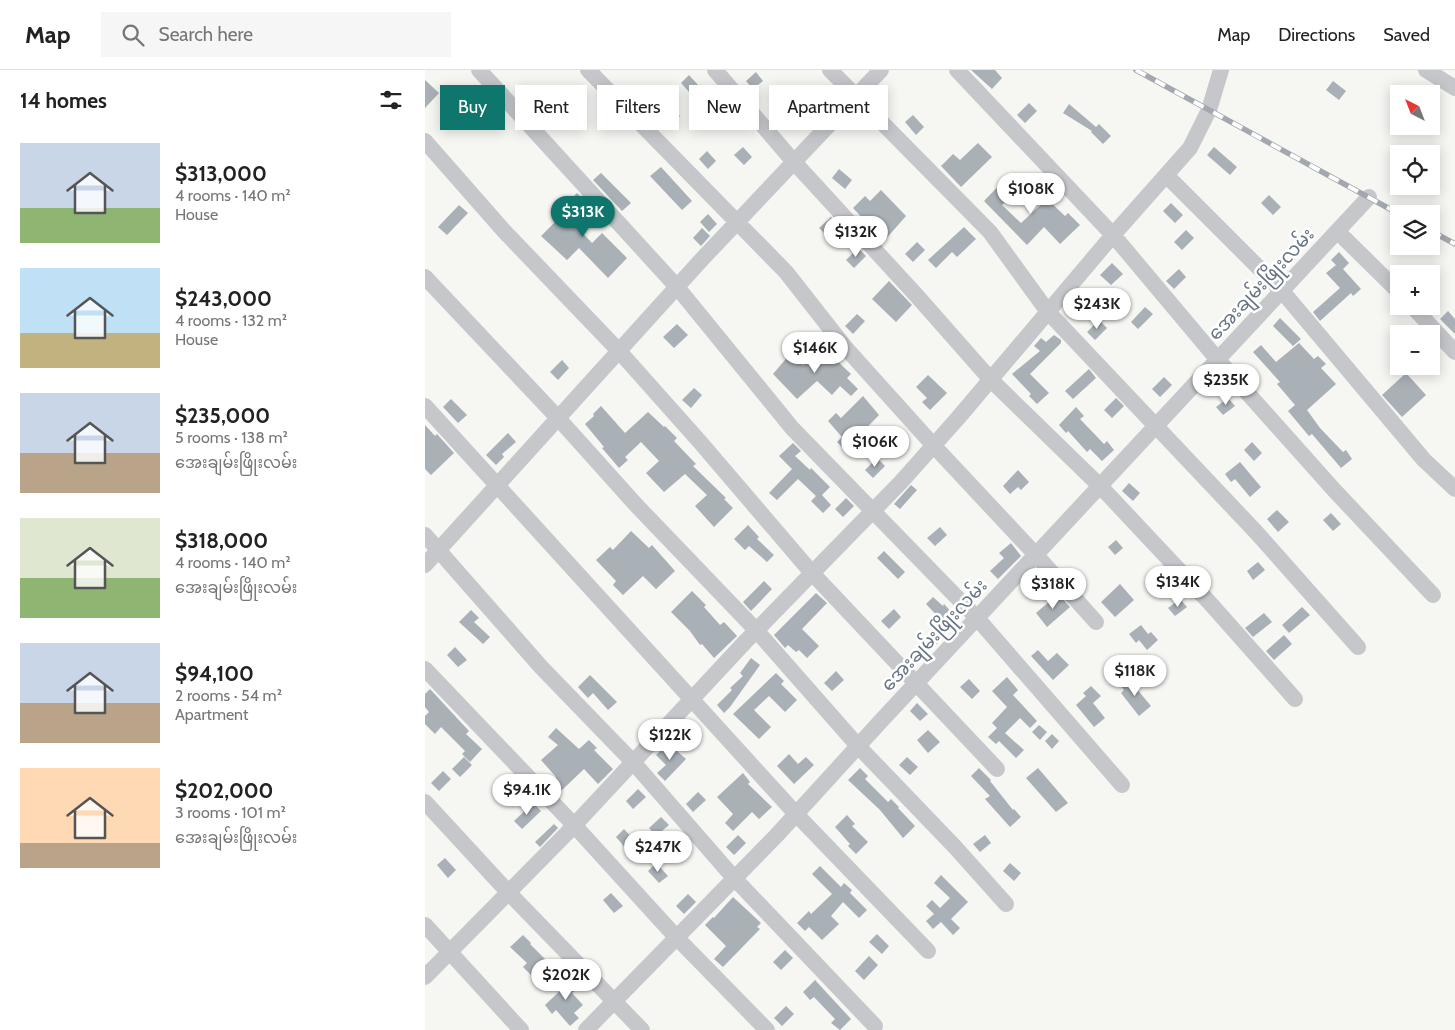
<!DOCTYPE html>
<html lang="en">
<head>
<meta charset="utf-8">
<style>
	:root { --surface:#fff; --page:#f6f6f6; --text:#222; --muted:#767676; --line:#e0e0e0; --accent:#0f766e }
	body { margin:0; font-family:Cabin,"Noto Sans Myanmar",sans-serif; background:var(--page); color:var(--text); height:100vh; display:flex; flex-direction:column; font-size:19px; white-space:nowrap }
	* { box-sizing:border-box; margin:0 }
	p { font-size:16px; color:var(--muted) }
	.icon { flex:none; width:28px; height:28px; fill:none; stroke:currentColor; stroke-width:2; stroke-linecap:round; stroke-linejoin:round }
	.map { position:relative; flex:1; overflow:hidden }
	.side { display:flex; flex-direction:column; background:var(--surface); width:425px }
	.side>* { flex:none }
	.hud { position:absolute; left:15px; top:15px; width:475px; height:45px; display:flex; gap:10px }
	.needle { width:32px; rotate:318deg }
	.controls { position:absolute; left:965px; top:15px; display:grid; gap:10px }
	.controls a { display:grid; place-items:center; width:50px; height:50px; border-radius:0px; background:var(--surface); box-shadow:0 2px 12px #0003; font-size:25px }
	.price { position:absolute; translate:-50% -42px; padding:0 11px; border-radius:18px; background:#fff; color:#222; font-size:16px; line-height:32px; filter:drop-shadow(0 1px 2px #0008) }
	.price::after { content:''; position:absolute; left:50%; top:30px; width:15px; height:11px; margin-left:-8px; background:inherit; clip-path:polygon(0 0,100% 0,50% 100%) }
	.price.selected { background:var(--accent); color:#fff }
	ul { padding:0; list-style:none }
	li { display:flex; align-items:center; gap:15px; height:125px; padding:0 20px }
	li span { display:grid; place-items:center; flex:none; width:140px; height:100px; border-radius:0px; color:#555 }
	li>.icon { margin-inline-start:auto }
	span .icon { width:60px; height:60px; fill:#fffc; stroke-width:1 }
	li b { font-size:21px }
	h2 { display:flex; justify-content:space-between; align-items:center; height:60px; padding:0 20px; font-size:21px }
	.chip { padding:0 18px; border-radius:0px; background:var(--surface); box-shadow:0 2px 12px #0003; font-size:18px; line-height:45px }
	.chip.selected { background:var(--accent); color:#fff }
	header { display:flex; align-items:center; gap:30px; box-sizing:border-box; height:70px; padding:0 25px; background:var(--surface); border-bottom:1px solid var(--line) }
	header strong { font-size:24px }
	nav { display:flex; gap:28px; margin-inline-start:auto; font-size:18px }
	.search { width:350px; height:45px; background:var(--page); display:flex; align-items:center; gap:12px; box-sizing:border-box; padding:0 18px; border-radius:0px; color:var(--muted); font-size:19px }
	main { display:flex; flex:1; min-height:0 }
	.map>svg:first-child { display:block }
</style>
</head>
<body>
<header>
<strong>Map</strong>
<div class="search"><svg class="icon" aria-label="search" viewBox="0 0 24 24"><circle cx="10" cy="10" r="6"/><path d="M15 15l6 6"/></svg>Search here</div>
<nav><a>Map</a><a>Directions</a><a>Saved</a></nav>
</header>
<main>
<section class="side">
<h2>14 homes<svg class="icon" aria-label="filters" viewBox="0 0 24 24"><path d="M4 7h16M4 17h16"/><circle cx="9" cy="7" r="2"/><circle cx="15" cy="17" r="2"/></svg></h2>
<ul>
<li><span style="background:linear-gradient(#c9d6e8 65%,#8fb573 0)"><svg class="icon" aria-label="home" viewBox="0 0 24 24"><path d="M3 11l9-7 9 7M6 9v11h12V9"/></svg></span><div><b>$313,000</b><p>4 rooms · 140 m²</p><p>House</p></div></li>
<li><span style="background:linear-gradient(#bfe0f5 65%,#c2b280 0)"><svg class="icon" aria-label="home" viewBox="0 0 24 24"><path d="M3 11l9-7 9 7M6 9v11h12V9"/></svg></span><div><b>$243,000</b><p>4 rooms · 132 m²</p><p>House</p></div></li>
<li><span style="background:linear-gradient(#c9d6e8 60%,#b9a48a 0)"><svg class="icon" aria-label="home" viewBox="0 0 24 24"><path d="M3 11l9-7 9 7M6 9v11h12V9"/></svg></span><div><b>$235,000</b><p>5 rooms · 138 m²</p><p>အေးချမ်းဖြိုးလမ်း</p></div></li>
<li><span style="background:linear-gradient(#dfe7d0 60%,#8fb573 0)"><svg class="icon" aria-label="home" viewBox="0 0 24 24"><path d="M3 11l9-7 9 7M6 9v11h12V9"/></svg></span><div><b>$318,000</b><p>4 rooms · 140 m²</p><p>အေးချမ်းဖြိုးလမ်း</p></div></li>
<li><span style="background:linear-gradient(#c9d6e8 60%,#b9a48a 0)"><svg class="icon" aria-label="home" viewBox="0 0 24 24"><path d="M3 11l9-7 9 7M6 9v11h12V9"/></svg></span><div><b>$94,100</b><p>2 rooms · 54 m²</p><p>Apartment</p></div></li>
<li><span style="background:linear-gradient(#ffd9b3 75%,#b9a48a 0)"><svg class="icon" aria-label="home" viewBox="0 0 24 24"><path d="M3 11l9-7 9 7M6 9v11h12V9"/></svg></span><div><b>$202,000</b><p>3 rooms · 101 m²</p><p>အေးချမ်းဖြိုးလမ်း</p></div></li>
</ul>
</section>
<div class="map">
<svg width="1030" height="960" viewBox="0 0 1030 960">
	<rect width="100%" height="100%" fill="#f6f6f3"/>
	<path fill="#a9b0b6" d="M546,0H570L577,8L567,19Z
		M331,2L338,11L328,19L321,11Z
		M264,5L273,15L265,23L256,13Z
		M0,10L14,23L0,38Z
		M908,11L921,21L914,30L901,20Z
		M281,17L291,27L282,35L273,25Z
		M33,18L41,26L32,35L24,28Z
		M604,33L612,41L600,53L592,45Z
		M644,34L671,57L674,54L686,66L678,74L666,62L667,61L638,43Z
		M248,37L255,46L241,58L234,49Z
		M488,45L499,57L491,65L480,52Z
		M553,73L567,87L536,117L516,96L528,84L535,90Z
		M318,77L327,87L319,95L309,85Z
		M789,77L812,97L805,105L782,85Z
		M282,81L291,91L283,99L274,89Z
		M236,97L267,131L257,140L225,106Z
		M414,99L427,110L420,119L407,108Z
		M176,103L206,133L197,141L168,110Z
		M585,104L597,117L577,135L596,153L622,129L640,146L643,143L655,155L635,174L619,157L602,175L559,131Z
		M607,108L614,114L618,111L626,119L614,131L599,116Z
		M456,120L481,146L459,171L428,138L440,126L445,131Z
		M152,123L178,151L175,154L162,141L149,154L167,173L177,163L202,188L183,208L154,178L142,190L116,166L131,151L129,149L149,129L147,128Z
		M844,125L856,137L848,145L836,133Z
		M746,133L758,145L750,153L738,141Z
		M34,135L43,143L22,165L13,157Z
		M283,144L292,154L284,162L275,152Z
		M406,147L413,155L402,166L394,158Z
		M539,157L551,169L532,187L527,182L511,198L503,190Z
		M277,158L285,166L276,176L268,168Z
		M761,160L769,168L757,180L749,172Z
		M492,172L500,180L488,192L480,184Z
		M433,178L441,186L429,198L421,190Z
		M914,182L924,193L918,199L936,219L928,226L926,223L895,251L888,242L915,218L901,203L911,195L906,190Z
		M687,193L698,204L686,215L675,205Z
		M754,199L761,207L749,219L741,211Z
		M464,211L487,235L471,252L447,229Z
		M720,237L728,244L713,259L706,252Z
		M1023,241L1030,249V264L1015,249Z
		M432,244L440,251L428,264L420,256Z
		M855,248L876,269L868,276L848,256Z
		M674,250L682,258L670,270L662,262Z
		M252,254L263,265L249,278L238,267Z
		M629,265L636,270V273L605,304L624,323L612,334L604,326L606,324L587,304L615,281L609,276L616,268L621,272Z
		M400,273L411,285L409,288L426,304L422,308L433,319L426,326L415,316L407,325L392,311L372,329L348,304L365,284L378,295Z
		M874,273L889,289L893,286L901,294L896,298L911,314L882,340L895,358L918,382L921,380L927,389L916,398L887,364L884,366L863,341L870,335L852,314L855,312L828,282L836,275L851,292Z
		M137,290L144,298L133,310L125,302Z
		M664,299L671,308L648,329L640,321Z
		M981,303L1001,325L977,347L957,325Z
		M503,305L522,323L505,340L497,332L502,328L491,317Z
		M739,307L747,315L735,327L727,319Z
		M269,318L277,325L266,338L257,330Z
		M438,326L454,345L420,380L412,372L417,367L403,351L411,343L416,348Z
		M691,328L699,336L687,348L679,340Z
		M803,328L810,336L798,345L791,337Z
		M26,329L42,345L33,353L18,337Z
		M176,336L200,363L223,342L239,357L240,356L252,368L249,371L271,394L268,396L301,428L299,429L308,438L289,457L270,436L282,425L260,404L239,422L221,403L234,391L216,372L200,387L203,390L194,398L177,378L179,377L160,354L169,346L168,344Z
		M651,337L659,346L655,349L679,374L682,371L689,380L677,391L665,379L662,382L643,361L641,363L634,355Z
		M0,355L10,366L12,364L29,383L6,405L0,399Z
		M83,363L91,372L77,384L79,387L71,395L61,385Z
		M827,372L837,383L829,391L819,380Z
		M368,373L376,381L370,386L385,400L386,398L405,417L397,425L406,435L398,443L386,431L391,426L373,409L352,430L344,423L367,399L354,386Z
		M452,388L460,396L448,408L440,400Z
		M815,392L836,417L825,427L810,409L806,412L800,404Z
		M593,400L604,412L596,420L593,417L585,424L578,416Z
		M704,413L715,423L708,431L697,421Z
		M486,415L492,420L475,439L469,434Z
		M421,428L429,436L418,447L410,439Z
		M852,440L864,452L853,462L842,449Z
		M906,443L916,454L908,461L898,450Z
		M323,455L334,467L332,469L349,485L342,492L324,476L320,480L309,469Z
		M515,457L522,465L510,476L502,468Z
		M206,461L224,478L227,475L250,501L231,519L218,506L198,525L188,515L191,511L171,490L185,477L188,480Z
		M691,470L698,478L690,485L683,477Z
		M586,473L596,486L573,509L565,501L579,488L574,483Z
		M459,481L480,502L473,509L452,488Z
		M833,492L840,500L828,510L822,501Z
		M339,511L347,519L326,541L318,532Z
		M695,514L709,530L690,547L676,532Z
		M267,521L281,535L279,537L295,555L299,552L312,566L289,588L277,574L275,575L265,561L246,542Z
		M391,523L402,533L377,559L394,576L382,588L374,580L371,582L363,575L360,578L349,565Z
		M633,524L645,537L622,557L611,543Z
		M508,527L518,536L519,534L531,547L522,556L501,534Z
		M755,529L762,537L750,546L743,538Z
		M877,537L885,545L864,563L857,555Z
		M469,539L476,547L464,559L456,551Z
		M46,540L54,548L49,552L65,567L58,574L34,552Z
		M839,543L847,552L828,567L820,558Z
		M716,555L723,564L726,562L733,570L722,580L714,570L711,573L704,564Z
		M507,563L515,571L502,582L494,574Z
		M859,565L867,574L849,590L841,581Z
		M30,577L42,590L33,597L22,585Z
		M613,580L623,591L632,583L644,595L628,610L606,586Z
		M326,588L335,595L305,637L299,643L292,635L307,620L305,618L318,606L315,603Z
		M411,601L419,610L407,621L399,613Z
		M351,603L359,611L356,614L372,630L360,642L344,626L329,640L346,657L334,669L308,644Z
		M165,605L192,632L183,640L168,623L163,628L153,617Z
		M582,607L593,620L588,625L612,651L605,658L595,648L580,663L599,680L591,688L574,671L571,674L563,667L572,658L567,653L582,637L567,621Z
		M708,607L714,615L711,618L726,636L714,646L696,623L699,620L696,616Z
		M544,609L555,621L547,629L535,617Z
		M666,616L676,626L668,633L680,648L669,657L651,635L661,626L658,623Z
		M5,619L44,661L41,664L57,679L45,692L37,684L40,681L16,657L10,664L0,654V646L4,642L0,637V624Z
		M492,633L503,644L495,651L485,641Z
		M614,655L622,662L615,670L607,662Z
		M131,658L154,679L164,670L172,678L169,680L188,699L173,714L159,699L135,722L126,713L131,707L116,690L133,675L123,667Z
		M503,660L515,672L503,683L492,670Z
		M627,664L634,671L627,679L620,671Z
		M243,673L261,689L240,711L232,703L241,695L231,685Z
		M364,684L373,694L381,687L389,695L369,714L352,696Z
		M39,687L47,695L35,707L27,699Z
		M482,687L493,697L485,705L474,695Z
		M435,698L443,706L440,709L463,732L466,729L474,737L473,738L490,756L478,768L455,740L423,710Z
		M554,698L566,710L565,711L588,740L589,739L596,747L585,757L560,729L565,726L546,706Z
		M613,698L643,733L631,742L601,708Z
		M18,701L26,709L14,721L6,713Z
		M318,703L325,712L323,714L347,737L334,749L327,742L308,761L300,753L308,744L292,727Z
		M213,719L221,727L208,739L201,731Z
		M273,722L281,730L268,742L261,734Z
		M108,733L116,741L97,759L89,751Z
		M422,745L430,754L427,756L443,772L431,784L423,776L425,774L410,757Z
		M236,747L244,755L231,766L224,758Z
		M129,754L133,758L115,777L110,772Z
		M199,759L211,772L202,780L191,767Z
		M313,765L321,773L309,785L301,777Z
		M560,765L566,773L555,782L548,774Z
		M20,788L31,800L23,808L12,795Z
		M231,793L243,806L234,813L223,801Z
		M585,793L596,803L589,811L578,801Z
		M395,796L416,817L419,813L427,820L425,823L442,840L434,848L418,832L406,846L414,854L397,870L384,857L380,861L372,853L384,841L386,844L407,824L387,804Z
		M516,805L543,832L526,849L535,858L528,865L516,852L508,859L501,851L509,844L501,836L507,830L515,838L525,828L509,813Z
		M186,823L198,836L189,843L178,830Z
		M263,824L271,832L259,844L251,836Z
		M308,827L336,853L332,857L335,859L298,897L289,889L301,876L280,855L288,847L289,848Z
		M452,864L464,876L457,884L444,872Z
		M98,865L106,873L105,874L124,893L109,908L98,897L102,893L85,877Z
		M360,880L368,888L356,900L348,892Z
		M444,886L453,895L439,910L430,901Z
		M144,903L156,916L147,923L158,935L149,943L154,948L145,956L131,940L127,944L120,935L140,916L136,911Z
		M390,910L426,949L415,960L406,953L410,949L389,927L385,930L378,922Z
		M361,936L369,944L357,956L349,948Z"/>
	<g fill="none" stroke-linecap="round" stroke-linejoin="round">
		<path stroke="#c5c7cb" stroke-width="16" d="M54,0L252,217L367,358L552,548L697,715
			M163,0L361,202L419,276L509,376L611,485L671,552
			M290,0L369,92L492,226L566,310L676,417L784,532L870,629
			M405,0L565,162L623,242L831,462L933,577
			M532,0L688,165L793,290L910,421L1008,525
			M1001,0L1030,18
			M0,71L79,161L194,281L275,372L387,503L572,699
			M741,105L857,221L999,390L1030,419
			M912,161L974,222
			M0,207L133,348L212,436L331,560L433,676L530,777L581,834
			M987,236L1030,282
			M0,336L371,744L503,881
			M0,465L116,597L208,692L309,808L450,956
			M0,495L279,187L456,0
			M0,599L149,755L251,867L342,960
			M0,732L83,822L217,960
			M0,855L96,960
			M0,907L142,763L320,572L476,412L533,348L688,165L765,78L784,40L796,0
			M161,960L351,766L455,652L944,127"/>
		<defs>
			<path id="rail" d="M711,0L974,144
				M1006,161L1030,174"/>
		</defs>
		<use href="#rail" stroke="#a3a8ae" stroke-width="5.5"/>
		<use href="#rail" stroke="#fff" stroke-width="4" stroke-dasharray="11" stroke-linecap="butt"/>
	</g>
	<g text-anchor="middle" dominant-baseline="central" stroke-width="5" stroke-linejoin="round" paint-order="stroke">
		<g font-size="19" fill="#677483" stroke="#fff">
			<text transform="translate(836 214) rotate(-47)">အေးချမ်းဖြိုးလမ်း</text>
			<text transform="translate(509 565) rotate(-47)">အေးချမ်းဖြိုးလမ်း</text>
		</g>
	</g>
</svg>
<div class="controls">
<a><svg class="needle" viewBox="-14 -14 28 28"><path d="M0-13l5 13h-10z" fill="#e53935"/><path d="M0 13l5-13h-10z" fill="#767676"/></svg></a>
<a><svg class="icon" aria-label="locate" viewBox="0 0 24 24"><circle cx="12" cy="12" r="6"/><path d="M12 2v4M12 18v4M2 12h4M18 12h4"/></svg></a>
<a><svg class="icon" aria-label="layers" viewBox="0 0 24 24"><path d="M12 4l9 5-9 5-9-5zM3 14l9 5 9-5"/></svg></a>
<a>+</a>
<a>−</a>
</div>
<b class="price" style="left:606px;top:145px">$108K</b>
<b class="price selected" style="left:158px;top:168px">$313K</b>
<b class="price" style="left:431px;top:188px">$132K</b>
<b class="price" style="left:672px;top:260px">$243K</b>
<b class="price" style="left:390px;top:304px">$146K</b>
<b class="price" style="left:801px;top:336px">$235K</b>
<b class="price" style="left:450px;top:398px">$106K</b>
<b class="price" style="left:753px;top:538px">$134K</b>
<b class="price" style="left:628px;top:540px">$318K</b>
<b class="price" style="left:710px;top:627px">$118K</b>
<b class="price" style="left:245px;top:691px">$122K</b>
<b class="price" style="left:102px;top:746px">$94.1K</b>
<b class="price" style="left:233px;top:803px">$247K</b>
<b class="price" style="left:141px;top:931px">$202K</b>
<div class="hud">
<a class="chip selected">Buy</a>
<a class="chip">Rent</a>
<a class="chip">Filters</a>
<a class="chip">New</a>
<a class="chip">Apartment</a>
</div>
</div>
</main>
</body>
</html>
